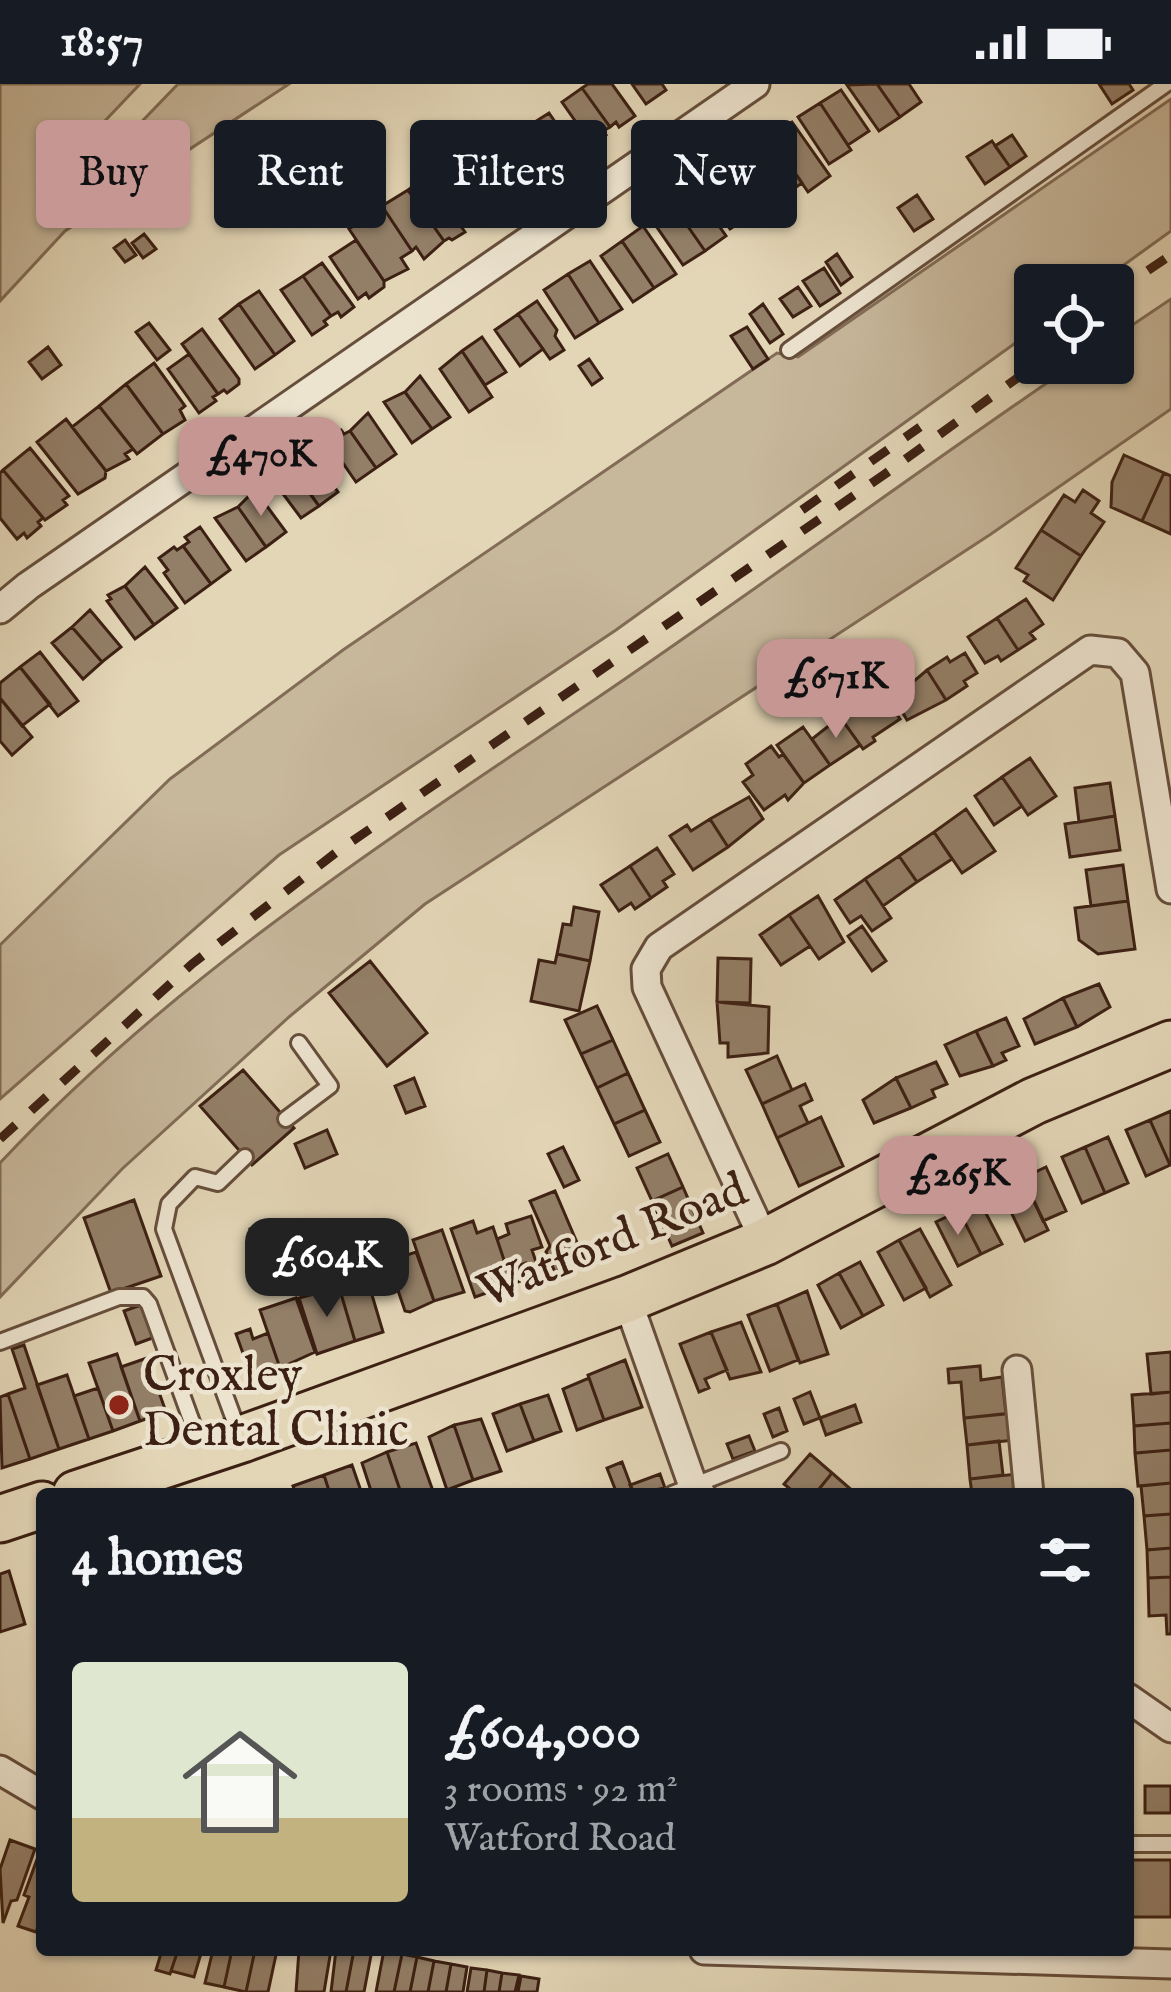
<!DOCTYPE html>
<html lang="en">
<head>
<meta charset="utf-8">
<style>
	:root { --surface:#171b24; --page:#20242c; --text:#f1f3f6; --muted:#9ea1a6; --line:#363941; --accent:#c59692 }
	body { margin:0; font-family:"IM FELL English",serif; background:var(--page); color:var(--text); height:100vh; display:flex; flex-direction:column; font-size:45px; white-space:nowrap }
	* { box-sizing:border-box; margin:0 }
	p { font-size:39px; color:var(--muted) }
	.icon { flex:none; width:66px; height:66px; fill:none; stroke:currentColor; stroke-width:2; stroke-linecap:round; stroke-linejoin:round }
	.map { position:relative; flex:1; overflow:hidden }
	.details { position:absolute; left:36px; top:1404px; width:1098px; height:468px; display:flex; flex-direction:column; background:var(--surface); border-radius:12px; box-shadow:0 3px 9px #0004 }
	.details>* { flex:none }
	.top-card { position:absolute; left:36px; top:36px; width:1101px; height:108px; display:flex; gap:24px }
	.controls { position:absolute; left:1014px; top:180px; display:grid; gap:24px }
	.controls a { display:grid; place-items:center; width:120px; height:120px; border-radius:12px; background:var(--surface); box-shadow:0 3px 9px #0004; font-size:60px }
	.price { position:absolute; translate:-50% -102px; padding:0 27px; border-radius:24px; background:var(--accent); color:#111; font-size:39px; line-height:78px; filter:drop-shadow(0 3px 6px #0008) }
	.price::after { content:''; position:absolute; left:50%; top:72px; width:36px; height:27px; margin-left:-18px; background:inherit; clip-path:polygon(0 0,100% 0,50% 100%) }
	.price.on { background:#222; color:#fff }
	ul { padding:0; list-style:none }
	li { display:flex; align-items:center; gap:36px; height:300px; padding:0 36px }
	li+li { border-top:3px solid var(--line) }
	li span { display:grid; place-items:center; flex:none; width:336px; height:240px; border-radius:12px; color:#555 }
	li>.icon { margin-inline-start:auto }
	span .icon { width:144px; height:144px; fill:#fffc; stroke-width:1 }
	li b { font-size:51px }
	h2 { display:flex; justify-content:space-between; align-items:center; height:144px; padding:0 36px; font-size:51px }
	.pill { padding:0 42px; border-radius:12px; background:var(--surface); box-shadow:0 3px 9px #0004; font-size:42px; line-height:108px }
	.pill.on { background:var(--accent); color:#111 }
	.status { display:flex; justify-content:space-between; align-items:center; height:84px; padding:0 60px; background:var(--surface); direction:ltr }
	.status svg { height:33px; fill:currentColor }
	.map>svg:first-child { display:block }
</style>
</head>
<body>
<div class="status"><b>18:57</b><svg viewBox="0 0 49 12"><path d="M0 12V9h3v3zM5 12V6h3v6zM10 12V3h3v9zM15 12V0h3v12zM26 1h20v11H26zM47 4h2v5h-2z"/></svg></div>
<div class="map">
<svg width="1171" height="1908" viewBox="0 0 1171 1908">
	<rect width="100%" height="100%" fill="#e3d6b7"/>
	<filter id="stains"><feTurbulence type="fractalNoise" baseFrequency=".00167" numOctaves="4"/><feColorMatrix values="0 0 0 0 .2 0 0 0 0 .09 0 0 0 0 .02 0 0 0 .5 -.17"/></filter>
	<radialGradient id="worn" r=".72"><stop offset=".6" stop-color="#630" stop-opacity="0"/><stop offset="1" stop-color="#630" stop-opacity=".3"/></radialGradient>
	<path fill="#c7b79b" stroke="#826c57" stroke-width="3" d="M0,0H140L102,40L124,56L178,0H289L65,147L0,217Z
		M1171,15V147L1096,201H1035V245L616,546L279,771L0,1015V861L170,695L343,566L777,269L798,273Z
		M1171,215V325L991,450L425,820L289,933L122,1085L0,1213V1079C174,893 390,754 600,612C760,503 916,388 1076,279H1113V254Z"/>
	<path fill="#937f68" stroke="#3c2013" stroke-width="3" d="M588,0H612L635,32L619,43L616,38L610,43L582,4Z
		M632,0H662L666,6L646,20Z
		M877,0H909L921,18L900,33Z
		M877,0L900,33L879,47L847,1Z
		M1099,0H1129L1133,6L1112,20Z
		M582,4L610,43L603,47L606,51L592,61L562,18Z
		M841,6L869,47L848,61L820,19Z
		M820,19L851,66L829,80L798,33Z
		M549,29L577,70L553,82L527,43Z
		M792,38L830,92L808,108L770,53Z
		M272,42L283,57L265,69L255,54Z
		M527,43L553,82L535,98L507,56Z
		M1012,51L1026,72L1010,83L995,62Z
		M491,52L521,95L517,98L519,108L508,117L501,114L469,68Z
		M770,53L802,99L782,113L752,70Z
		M992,57L1010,83L985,100L967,73Z
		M743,72L771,111L763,117L768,124L753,135L720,88Z
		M473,74L501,114L490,122L494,128L480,137L449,91Z
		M434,86L468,136L460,141L465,148L452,156L449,154L444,157L408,106Z
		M720,88L751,131L730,145L701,102Z
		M408,106L444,157L424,175L416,163L412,167L382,122Z
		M694,106L726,152L705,167L673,121Z
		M917,111L933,135L914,147L898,124Z
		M673,121L705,167L683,181L652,136Z
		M382,122L412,167L401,174L408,185L384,197L349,145Z
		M643,142L676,190L654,204L622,157Z
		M144,150L156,165L143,174L132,159Z
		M125,156L136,171L125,178L114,164Z
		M356,156L384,197V203L369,214L366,209L358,215L330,173Z
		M622,157L654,204L633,218L601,172Z
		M837,170L852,193L841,201L826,178Z
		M590,177L622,225L599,239L568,190Z
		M322,179L354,223L341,233L338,228L331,232L303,192Z
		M824,184L840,209L820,222L803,197Z
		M568,190L599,239L575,254L544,206Z
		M303,192L331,232L324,237L327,241L312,251L281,206Z
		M798,203L811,222L793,233L780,215Z
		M259,207L294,257L275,271L239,220Z
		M537,217L557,246L555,252L564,266L550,275L518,230Z
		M239,220L275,271L255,285L220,235Z
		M763,220L783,250L770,259L750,230Z
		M518,230L543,265L520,282L495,246Z
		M149,239L170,266L157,276L136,248Z
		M747,243L768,275L753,285L731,252Z
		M202,245L239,295V300L227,309L224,306L218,310L182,260Z
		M482,253L506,288L485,301L462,267Z
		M48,263L61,281L42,295L29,278Z
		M462,267L492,313L469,328L440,285Z
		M189,270L218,310L213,313L216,317L199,329L168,285Z
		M589,275L602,294L592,301L579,282Z
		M154,279L185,322L180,326L185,336L163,350L126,300Z
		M420,292L450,333L432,345L405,308Z
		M126,300L163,350L137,370L99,322Z
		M405,308L432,345L412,359L384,318Z
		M99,322L133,365L125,370L129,375L106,387L72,343Z
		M368,329L396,370L376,384L350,347Z
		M66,335L106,387L105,394L78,410L37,358Z
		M341,346L344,350L350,347L376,384L356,398L327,356Z
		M30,364L69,412L63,416L67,421L45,436L3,386Z
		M309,368L338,408L319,422L293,386L299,381L297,376Z
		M1124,371L1164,389L1142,437L1111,423L1112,398Z
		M286,385L289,389L293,386L319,422L301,434L272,395Z
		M3,386L43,434L38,438L41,442L27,454L24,449L17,455L0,434V389Z
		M1164,389L1171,392V450L1142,437Z
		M255,406L286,448L266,463L238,423Z
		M1083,406L1099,417L1091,429L1104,438L1081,472L1041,446L1064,411L1075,418Z
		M238,423L266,463L246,477L215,434Z
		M200,443L230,486L211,500L183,462L189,458L185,453Z
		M1041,446L1081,472L1053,516L1024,497L1028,491L1016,484Z
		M183,462L211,500L185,519L164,489L168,486L159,474L174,463L177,466Z
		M145,483L177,524L154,541L125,502Z
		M125,502L154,541L135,555L107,517L111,515L108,511Z
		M1026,515L1043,540L1030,549L1035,555L1018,566L997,534Z
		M90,526L121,563L102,578L72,543Z
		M997,534L1018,566L1001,577L998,572L985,579L968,553Z
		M72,543L102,578L83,595L52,559Z
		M40,568L78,617L58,632L20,583Z
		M965,569L977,589L964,597L967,602L946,616L927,586L947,573L950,578Z
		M20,583L50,620L22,642L0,614V599Z
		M927,586L946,616L907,636L894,614Z
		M880,606L900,635L873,653L875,657L863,665L840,633Z
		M0,614L32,653L12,671L0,657Z
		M840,633L860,661L830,681L812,655Z
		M803,643L830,681L804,699L777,661Z
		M771,662L779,673L783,670L804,699L788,716L785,711L764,726L743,698L753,691L746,680Z
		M1030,674L1056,712L1028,731L1002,693Z
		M1002,693L1022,722L994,741L975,712Z
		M1110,699L1115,732L1079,738L1075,704Z
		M749,713L763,735L728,763L710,735Z
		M966,725L995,767L962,789L934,748Z
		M1115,732L1120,766L1070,773L1065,740Z
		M710,735L728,763L693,786L670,752L687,741L691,747Z
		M934,748L952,775L917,798L899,772Z
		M657,764L674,790L663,797L667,803L651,814L630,782Z
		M899,772L917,798L883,822L865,795Z
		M1123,781L1128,817L1091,822L1086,786Z
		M630,782L651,814L635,825L631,819L619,827L601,801Z
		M865,795L891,834L872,847L861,832L850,839L835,816Z
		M818,812L844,858L819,875L789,831Z
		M1128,817L1135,865L1098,870L1079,856L1075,824Z
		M574,823L599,828L590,877L557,870L563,840L571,841Z
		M789,831L810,862L781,881L760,851Z
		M862,842L886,877L872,887L848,852Z
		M557,870L590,877L579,927L531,917L539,876L555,879Z
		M718,874L751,875L750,919L717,918Z
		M370,877L427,949L387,982L329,909Z
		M1099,900L1110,923L1077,943L1063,914Z
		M1063,914L1077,943L1035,960L1024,935Z
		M717,918L769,923L768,969L728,973V959H720Z
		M597,922L613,956L581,970L565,936Z
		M1006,934L1019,962L1002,969L1006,976L993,982L976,947Z
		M976,947L993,982L960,992L945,961Z
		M613,956L628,989L597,1004L581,970Z
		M777,972L792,1006L762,1020L746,986Z
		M936,978L947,1000L932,1006L935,1013L911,1024L896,994Z
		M243,986L294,1044L252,1081L200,1022Z
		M628,989L645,1026L614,1040L597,1004Z
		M414,994L425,1022L406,1029L395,1002Z
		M896,994L911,1024L874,1039L863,1016Z
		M805,1000L812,1016L800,1022L808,1039L777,1054L762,1020Z
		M645,1026L660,1058L629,1072L614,1040Z
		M1171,1027V1081H1170L1150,1036Z
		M821,1033L843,1082L799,1102L777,1054Z
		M1150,1036L1170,1081L1146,1092L1126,1046Z
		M327,1046L337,1070L305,1084L295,1060Z
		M1108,1053L1128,1099L1105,1109L1085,1063Z
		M563,1063L579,1096L564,1103L548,1070Z
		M1085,1063L1105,1109L1082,1119L1062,1073Z
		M668,1070L683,1103L652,1117L637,1084Z
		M1046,1083L1066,1127L1043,1137L1023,1094Z
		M1023,1094L1048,1146L1025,1157L1000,1105Z
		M683,1103L703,1149L672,1162L652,1117Z
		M555,1107L584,1175L555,1188L546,1168L550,1162L530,1117Z
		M134,1116L161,1192L111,1209L84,1134Z
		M979,1116L1002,1160L981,1170L959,1127Z
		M959,1127L981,1170L958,1182L936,1138Z
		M531,1132L542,1163L532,1166L538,1184L529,1187L526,1179L518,1182L523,1196L512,1200L497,1155L509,1150L506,1140Z
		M275,1137L279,1150L254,1159L250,1145Z
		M473,1137L477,1149L493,1143L512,1200L475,1213L451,1145Z
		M920,1145L951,1201L930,1213L899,1156Z
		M442,1146L464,1208L434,1217L413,1156Z
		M279,1150L284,1163L259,1173L254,1159Z
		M899,1156L926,1204L904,1216L878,1168Z
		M416,1168L434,1217L410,1228L405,1227L388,1177Z
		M860,1178L883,1221L863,1232L839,1189Z
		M839,1189L863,1232L841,1244L818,1201Z
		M379,1190L384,1207L372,1211L383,1248L355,1257L339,1203Z
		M339,1203L355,1257L317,1270L299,1214Z
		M807,1207L828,1270L800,1279L777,1220Z
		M296,1214L315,1268L280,1284L260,1226Z
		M144,1220L155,1253L136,1260L124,1227Z
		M777,1220L798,1276L770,1287L748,1231Z
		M741,1238L761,1288L730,1295L711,1248Z
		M250,1245L253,1255L268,1249L280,1284L252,1294L236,1250Z
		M711,1248L727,1286L705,1295L709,1304L699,1308L680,1260Z
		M24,1261L59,1365L30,1375L8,1310L25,1304L12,1265Z
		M1171,1268V1308L1151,1310L1147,1270Z
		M117,1270L140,1337L113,1347L89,1279Z
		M147,1274L166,1328L140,1337L121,1283Z
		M625,1276L642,1323L604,1336L588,1291Z
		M980,1282L981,1296L1002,1293L1006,1330L964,1334L961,1298L949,1299L948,1285Z
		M67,1291L89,1355L59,1365L37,1301Z
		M589,1294L604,1336L577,1346L563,1305Z
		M98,1304L113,1347L89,1355L74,1312Z
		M810,1308L820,1334L804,1340L794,1315Z
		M1171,1308V1339L1134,1342L1132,1311Z
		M8,1310L30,1375L2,1384L0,1313Z
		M548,1311L561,1347L534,1357L520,1320Z
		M520,1320L534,1357L507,1367L493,1330Z
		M855,1321L861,1338L826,1351L820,1334Z
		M779,1324L787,1347L773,1353L764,1330Z
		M1012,1329L1015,1356L967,1361L964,1334Z
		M481,1335L501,1387L473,1396L454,1341Z
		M1171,1339V1366L1135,1369L1134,1342Z
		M454,1341L473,1396L447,1406L429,1353Z
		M749,1352L755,1367L733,1375L727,1360Z
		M999,1357L1003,1391L970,1395L967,1361Z
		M416,1359L434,1410L401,1409L387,1368Z
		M1171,1366V1399L1138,1402L1135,1369Z
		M387,1368L401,1409L372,1410L362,1379Z
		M810,1370L832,1389L815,1410H796L784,1400Z
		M622,1378L634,1410H617L607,1384Z
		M352,1381L362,1410H330L324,1391Z
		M832,1389L855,1409L853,1410H815Z
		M660,1390L665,1404L634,1410L630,1401Z
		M1017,1390L1019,1410H972L970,1395Z
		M324,1391L330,1410H296L293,1402Z
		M1171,1399V1430L1144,1432L1141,1402Z
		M1171,1430V1464L1147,1466L1144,1432Z
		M1171,1464V1493L1148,1494L1147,1466Z
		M9,1487L25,1540L0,1548V1490Z
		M1171,1493V1550H1167L1166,1531L1149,1532L1148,1494Z
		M1145,1702H1171V1729H1145Z
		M10,1756L35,1765L17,1816L11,1817L3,1839L0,1785Z
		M39,1770L42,1771V1832L36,1848L18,1842L29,1813L24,1811Z
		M1131,1776H1171V1833H1130Z
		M162,1866H178L170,1890L156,1886Z
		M178,1866H202L194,1893L171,1887Z
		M213,1866H232L224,1903L205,1899Z
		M232,1866H255L246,1908L224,1903Z
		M255,1866H277L268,1908H246Z
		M299,1866H331L324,1908H296Z
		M336,1866H354L346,1908H331Z
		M354,1866H372L364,1908H346Z
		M384,1866L402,1870L394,1908H376Z
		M402,1870L417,1873L410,1908H394Z
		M417,1873L434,1877L428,1908H410Z
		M434,1877L451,1880L446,1908H428Z
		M451,1880L467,1883L463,1908H446Z
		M471,1884L487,1886L484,1908H467Z
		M487,1886L502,1889L499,1908H484Z
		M502,1889L519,1891L515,1908H499Z
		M521,1892L539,1895L537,1908H518Z"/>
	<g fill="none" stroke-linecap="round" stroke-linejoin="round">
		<defs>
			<path id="service" d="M789,266L1166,0
				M286,1035L330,1002L299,959
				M0,1258L119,1213H143L149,1220L201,1363
				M239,1349L164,1145L169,1120L195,1093L218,1099L245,1073
				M672,1410L781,1367
				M1134,1760H1171"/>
			<path id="minor" d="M0,525L28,502L755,0
				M765,1158L647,903L646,885L659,863L1090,566L1118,569L1135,589L1171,805
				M627,1215L693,1402L701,1410
				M1017,1286L1029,1410
				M1128,1614L1171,1644
				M0,1686L42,1711
				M704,1866L1171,1880"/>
			<path id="primary" d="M76,1410L242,1355L627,1215L765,1158L1034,1017L1171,960
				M0,1435L42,1421"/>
		</defs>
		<use href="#service" stroke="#664e3c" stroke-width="20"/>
		<use href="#minor" stroke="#664e3c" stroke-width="33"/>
		<use href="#primary" stroke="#3c2013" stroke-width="51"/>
		<use href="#service" stroke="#ede4d0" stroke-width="14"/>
		<use href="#minor" stroke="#ede4d0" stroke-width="27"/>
		<use href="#primary" stroke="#e3d6b7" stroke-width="45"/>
		<path stroke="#3c2013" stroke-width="9" stroke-dasharray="21 21" stroke-linecap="butt" d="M1113,210L1171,171
			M802,426L920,343
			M0,1055L192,880L338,767L885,390L1038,279"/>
	</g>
	<circle fill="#8f2418" stroke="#ede4d0" stroke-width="4.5" cx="119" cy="1321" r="12"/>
	<g text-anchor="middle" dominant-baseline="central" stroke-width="9" stroke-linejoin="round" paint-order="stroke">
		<g font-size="48" fill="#3c2013" stroke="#ede4d0">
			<text transform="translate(613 1158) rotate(-22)">Watford Road</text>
		</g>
		<g font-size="48" fill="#3c2013" stroke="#ede4d0" text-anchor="start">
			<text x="143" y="1293">Croxley<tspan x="143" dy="55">Dental Clinic</tspan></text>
		</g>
	</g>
	<rect width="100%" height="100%" filter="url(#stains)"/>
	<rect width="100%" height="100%" fill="url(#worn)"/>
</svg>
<div class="controls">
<a><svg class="icon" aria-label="locate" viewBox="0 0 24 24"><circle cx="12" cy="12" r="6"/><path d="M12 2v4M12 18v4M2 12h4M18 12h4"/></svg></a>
</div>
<b class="price" style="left:261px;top:435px">£470K</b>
<b class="price" style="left:836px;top:657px">£671K</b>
<b class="price" style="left:958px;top:1154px">£265K</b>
<b class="price on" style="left:327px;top:1236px">£604K</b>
<div class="top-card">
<a class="pill on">Buy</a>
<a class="pill">Rent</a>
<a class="pill">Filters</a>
<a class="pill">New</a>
</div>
<section class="details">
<h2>4 homes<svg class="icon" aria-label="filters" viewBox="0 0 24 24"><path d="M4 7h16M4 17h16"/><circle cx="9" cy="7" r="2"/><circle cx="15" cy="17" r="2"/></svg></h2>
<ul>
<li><span style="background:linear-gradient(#dfe7d0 65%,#c2b280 0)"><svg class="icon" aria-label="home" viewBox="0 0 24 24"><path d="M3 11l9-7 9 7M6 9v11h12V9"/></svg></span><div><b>£604,000</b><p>3 rooms · 92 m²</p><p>Watford Road</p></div></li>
</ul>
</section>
</div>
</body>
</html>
